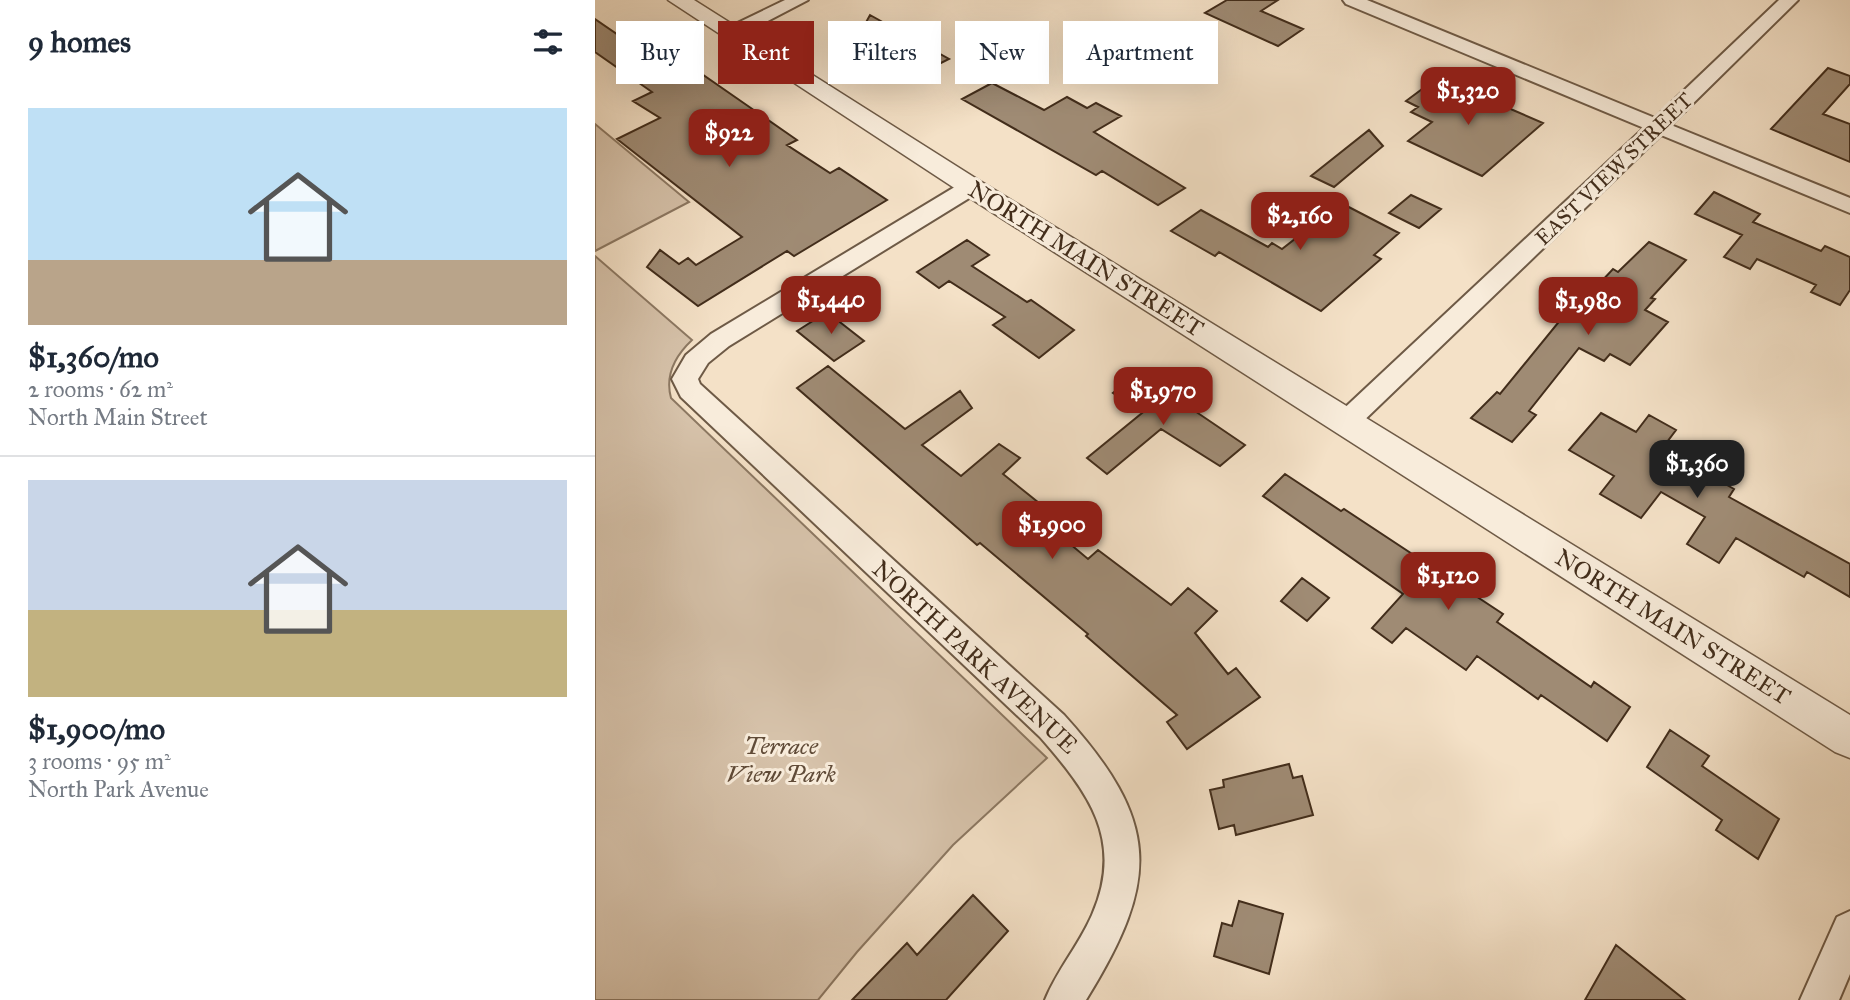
<!DOCTYPE html>
<html lang="en">
<head>
<meta charset="utf-8">
<style>
	:root { --surface:#fff; --page:#f6f6f7; --text:#1f2937; --muted:#747a83; --line:#e0e1e3; --accent:#8f2418 }
	body { margin:0; font-family:"IM FELL Great Primer",serif; background:var(--page); color:var(--text); height:100vh; display:flex; flex-direction:column; font-size:26px; white-space:nowrap }
	* { box-sizing:border-box; margin:0 }
	p { font-size:23px; color:var(--muted) }
	.icon { flex:none; width:38px; height:38px; fill:none; stroke:currentColor; stroke-width:2; stroke-linecap:round; stroke-linejoin:round }
	.map { position:relative; flex:1; overflow:hidden }
	.sheet { display:flex; flex-direction:column; background:var(--surface); width:595px }
	.sheet>* { flex:none }
	.banner { position:absolute; left:21px; top:21px; width:665px; height:63px; display:flex; gap:14px }
	.price { position:absolute; translate:-50% -60px; padding:0 16px; border-radius:14px; background:var(--accent); color:#fff; font-size:23px; line-height:46px; filter:drop-shadow(0 2px 4px #0008) }
	.price::after { content:''; position:absolute; left:50%; top:42px; width:21px; height:16px; margin-left:-10px; background:inherit; clip-path:polygon(0 0,100% 0,50% 100%) }
	.price.on { background:#222; color:#fff }
	ul { padding:0; list-style:none }
	li { display:grid; align-content:center; gap:14px; height:371px; padding:0 28px }
	li+li { border-top:2px solid var(--line) }
	li span { display:grid; place-items:center; height:217px; border-radius:0px; color:#555 }
	li>.icon { margin-inline-start:auto }
	span .icon { width:126px; height:126px; fill:#fffc; stroke-width:1 }
	li b { font-size:30px }
	h2 { display:flex; justify-content:space-between; align-items:center; height:84px; padding:0 28px; font-size:30px }
	.tag { padding:0 24px; border-radius:0px; background:var(--surface); box-shadow:0 7px 28px #0002; font-size:24px; line-height:63px }
	.tag.on { background:var(--accent); color:#fff }
	main { display:flex; flex:1; min-height:0 }
	.map>svg:first-child { display:block }
</style>
</head>
<body>
<main>
<section class="sheet">
<h2>9 homes<svg class="icon" aria-label="filters" viewBox="0 0 24 24"><path d="M4 7h16M4 17h16"/><circle cx="9" cy="7" r="2"/><circle cx="15" cy="17" r="2"/></svg></h2>
<ul>
<li><span style="background:linear-gradient(#bfe0f5 70%,#b9a48a 0)"><svg class="icon" aria-label="home" viewBox="0 0 24 24"><path d="M3 11l9-7 9 7M6 9v11h12V9"/></svg></span><div><b>$1,360/mo</b><p>2 rooms · 62 m²</p><p>North Main Street</p></div></li>
<li><span style="background:linear-gradient(#c9d6e8 60%,#c2b280 0)"><svg class="icon" aria-label="home" viewBox="0 0 24 24"><path d="M3 11l9-7 9 7M6 9v11h12V9"/></svg></span><div><b>$1,900/mo</b><p>3 rooms · 95 m²</p><p>North Park Avenue</p></div></li>
</ul>
</section>
<div class="map">
<svg width="1255" height="1000" viewBox="0 0 1255 1000">
	<rect width="100%" height="100%" fill="#f4e1c7"/>
	<filter id="stains"><feTurbulence type="fractalNoise" baseFrequency=".00286" numOctaves="4"/><feColorMatrix values="0 0 0 0 .2 0 0 0 0 .09 0 0 0 0 .02 0 0 0 .5 -.17"/></filter>
	<radialGradient id="worn" r=".72"><stop offset=".6" stop-color="#630" stop-opacity="0"/><stop offset="1" stop-color="#630" stop-opacity=".3"/></radialGradient>
	<path fill="#d6c2aa" stroke="#8c7862" stroke-width="2" d="M0,124L94,202L0,251Z
		M0,256L97,340C80,356 70,376 76,398L452,758L358,845L262,952L223,1000H0Z"/>
	<path fill="#9f8b74" stroke="#422d1b" stroke-width="2" d="M632,0H683L666,11L708,29L683,46L610,13Z
		M275,15L354,59L330,71L264,35Z
		M0,19L35,43L52,36L202,140L192,145L235,173L244,168L292,200L199,256L192,251L103,306L52,267L65,250L84,264L93,258L101,265L147,237L22,139L65,118L38,101L57,92L0,52Z
		M1233,68L1255,76V84L1228,114L1255,124V162L1176,129Z
		M842,78L890,98L948,123L887,176L813,141L837,122L816,112L823,107L811,101Z
		M397,83L449,110L472,97L492,108L501,103L526,116L499,132L590,188L563,205L507,171L501,175L367,99Z
		M774,130L788,146L739,187L716,176Z
		M1119,192L1165,214L1158,222L1226,251L1230,246L1255,257V290L1245,305L1216,292L1221,285L1162,259L1155,269L1129,257L1147,235L1100,214Z
		M816,195L846,209L824,228L794,213Z
		M746,203L804,233L779,255L786,259L726,311L624,252L620,256L576,231L606,210L673,247L677,243L687,249Z
		M372,240L394,255L377,266L432,302L436,300L479,330L444,358L398,325L410,317L354,281L344,288L322,272Z
		M1054,242L1091,260L1056,298L1060,299L1050,310L1073,322L1035,365L1015,354L1009,361L984,348L934,411L941,415L917,442L876,418L902,392L905,394L971,313L975,315L1018,269L1023,272Z
		M232,312L269,341L239,361L202,331Z
		M233,366L310,429L365,391L377,408L327,445L366,476L404,444L425,458L408,474L459,515L450,523L493,559L503,550L576,605L593,588L622,611L600,633L633,674L641,668L665,697L592,749L572,722L582,715L491,636L493,634L385,543L382,545L202,388Z
		M544,372L591,405L650,445L625,466L566,429L512,474L492,458L547,413L518,393Z
		M1006,413L1041,432L1054,415L1081,430L1060,458L1110,485L1116,476L1139,489L1134,497L1255,564V597L1212,572L1209,577L1141,538L1124,563L1092,544L1110,517L1066,492L1046,518L1005,494L1019,476L974,450Z
		M690,474L746,511L749,509L908,614L902,622L996,687L999,682L1035,707L1012,741L946,695L943,699L882,656L871,670L811,628L797,643L777,628L808,594L668,496Z
		M707,578L734,598L712,621L686,601Z
		M1075,730L1114,756L1107,766L1184,819L1163,859L1121,830L1127,820L1052,767Z
		M694,764L698,778L707,776L718,815L641,835L639,825L624,829L615,790L629,787L628,780Z
		M378,895L413,931L351,1000H257L312,943L322,955Z
		M644,901L688,914L674,974L619,956L627,923L637,926Z
		M1021,945L1090,1000H990Z"/>
	<g fill="none" stroke-linecap="round" stroke-linejoin="round">
		<defs>
			<path id="minor" d="M190,0H213L142,37H130L127,33L130,29Z
				M748,0H772L1060,118L1184,0H1203L1076,125L1255,198V213L1066,135L760,429L751,432L742,429L738,422L742,415L1049,128L751,4Z
				M376,180L384,182L387,187L384,192L134,346L113,363L103,379L105,384L469,715C565,821 566,879 491,1000H450C462,970 484,945 497,915C530,840 493,792 445,737L86,397L77,379L91,355L116,334L368,182Z
				M1255,911V974L1244,1000H1205L1242,917Z"/>
			<path id="tertiary" d="M73,0H99L385,181L1255,715V758L1240,752L367,193Z"/>
		</defs>
		<use href="#minor" stroke="#6e5a46" stroke-width="4"/>
		<use href="#tertiary" stroke="#6e5a46" stroke-width="3"/>
		<use href="#minor" fill="#f8ecdb" fill-rule="evenodd"/>
		<use href="#tertiary" fill="#f8ecdb" fill-rule="evenodd"/>
	</g>
	<g text-anchor="middle" dominant-baseline="central" stroke-width="6" stroke-linejoin="round" paint-order="stroke">
		<g font-size="21" fill="#422d1b" stroke="#f8ecdb">
			<text transform="translate(1019 169) rotate(-44)">EAST VIEW STREET</text>
		</g>
		<g font-size="24" fill="#422d1b" stroke="#f8ecdb">
			<text transform="translate(491 259) rotate(32)">NORTH MAIN STREET</text>
			<text transform="translate(1078 627) rotate(32)">NORTH MAIN STREET</text>
			<text transform="translate(380 657) rotate(43)">NORTH PARK AVENUE</text>
		</g>
		<g font-size="24" font-style="italic" fill="#604b38" stroke="#f8ecdb">
			<text x="186" y="746">Terrace<tspan x="186" dy="28">View Park</tspan></text>
		</g>
	</g>
	<rect width="100%" height="100%" filter="url(#stains)"/>
	<rect width="100%" height="100%" fill="url(#worn)"/>
</svg>
<b class="price" style="left:873px;top:127px">$1,320</b>
<b class="price" style="left:134px;top:169px">$922</b>
<b class="price" style="left:705px;top:252px">$2,160</b>
<b class="price" style="left:236px;top:336px">$1,440</b>
<b class="price" style="left:993px;top:337px">$1,980</b>
<b class="price" style="left:568px;top:427px">$1,970</b>
<b class="price on" style="left:1102px;top:500px">$1,360</b>
<b class="price" style="left:457px;top:561px">$1,900</b>
<b class="price" style="left:853px;top:612px">$1,120</b>
<div class="banner">
<a class="tag">Buy</a>
<a class="tag on">Rent</a>
<a class="tag">Filters</a>
<a class="tag">New</a>
<a class="tag">Apartment</a>
</div>
</div>
</main>
</body>
</html>
